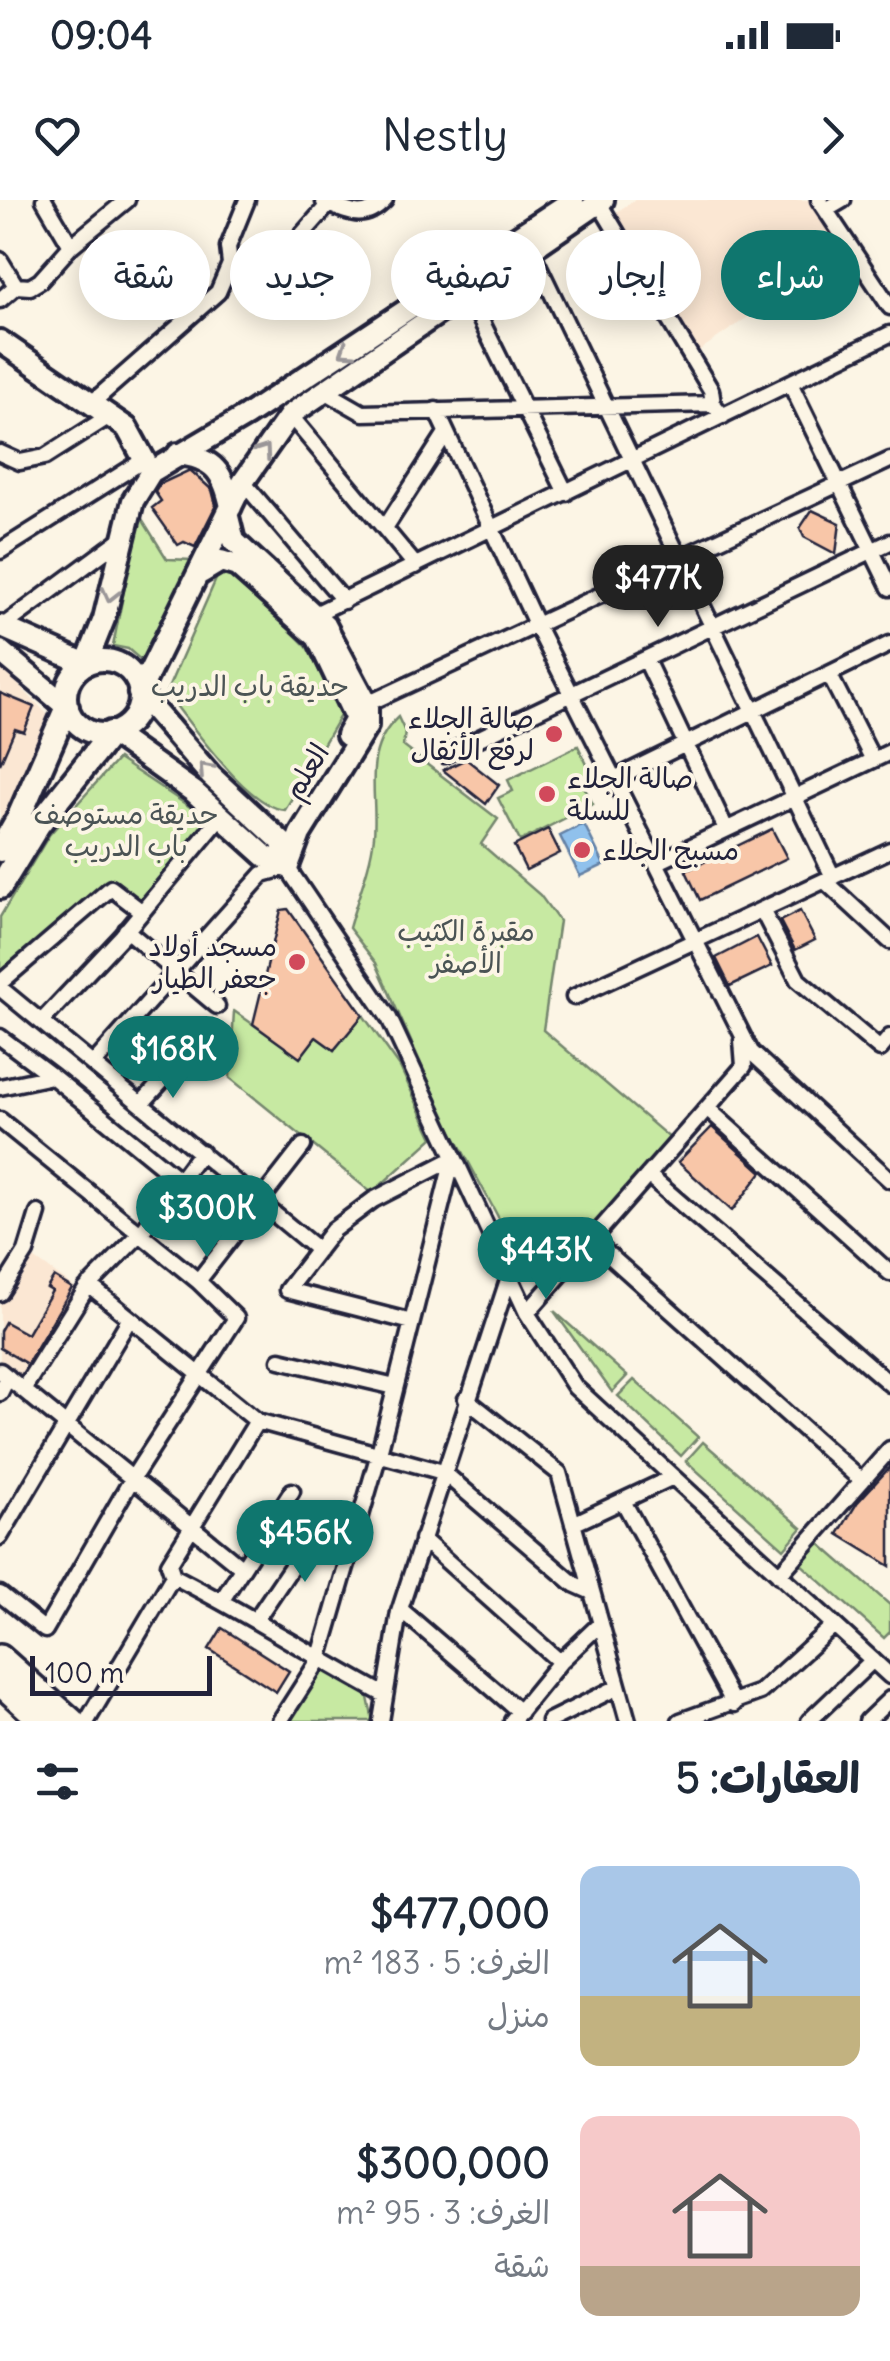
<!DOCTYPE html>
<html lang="ar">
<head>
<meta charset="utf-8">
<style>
	:root { --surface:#fff; --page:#f2f2f3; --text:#1f2937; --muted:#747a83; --accent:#0f766e }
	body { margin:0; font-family:Delius,"Playpen Sans Arabic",sans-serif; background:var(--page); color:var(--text); direction:rtl; height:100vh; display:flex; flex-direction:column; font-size:38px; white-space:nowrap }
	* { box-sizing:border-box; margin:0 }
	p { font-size:32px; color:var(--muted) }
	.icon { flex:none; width:55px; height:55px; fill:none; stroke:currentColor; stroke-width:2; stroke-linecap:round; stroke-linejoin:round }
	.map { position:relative; height:1521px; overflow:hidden; direction:ltr }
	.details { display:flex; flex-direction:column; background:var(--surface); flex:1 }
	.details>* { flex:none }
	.hud { position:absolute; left:30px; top:30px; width:830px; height:90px; direction:rtl; display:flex; gap:20px }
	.scale { position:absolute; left:30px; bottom:25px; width:182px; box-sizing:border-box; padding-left:10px; border:5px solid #22223b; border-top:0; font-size:28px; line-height:35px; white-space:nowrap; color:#22223b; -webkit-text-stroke:8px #fcf5e5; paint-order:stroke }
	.price { position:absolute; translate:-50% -85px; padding:0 22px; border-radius:35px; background:var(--accent); color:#fff; font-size:32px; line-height:65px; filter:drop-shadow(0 2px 5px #0008) }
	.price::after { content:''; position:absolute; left:50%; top:60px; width:30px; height:22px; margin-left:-15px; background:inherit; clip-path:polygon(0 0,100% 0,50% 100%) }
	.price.selected { background:#222; color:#fff }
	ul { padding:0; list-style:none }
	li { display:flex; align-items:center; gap:30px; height:250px; padding:0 30px }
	li span { display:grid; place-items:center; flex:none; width:280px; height:200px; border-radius:20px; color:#555 }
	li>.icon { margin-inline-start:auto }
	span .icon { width:120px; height:120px; fill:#fffc; stroke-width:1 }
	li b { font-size:42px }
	h2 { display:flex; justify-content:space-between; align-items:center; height:120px; padding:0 30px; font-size:42px }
	.chip { padding:0 35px; border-radius:45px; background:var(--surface); box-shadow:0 5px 25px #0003; font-size:35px; line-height:90px }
	.chip.selected { background:var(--accent); color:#fff }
	.status { display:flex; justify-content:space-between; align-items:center; height:70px; padding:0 50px; background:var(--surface); direction:ltr }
	.status svg { height:28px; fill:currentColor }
	header { display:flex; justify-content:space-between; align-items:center; height:130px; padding:0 30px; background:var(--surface); font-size:45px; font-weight:600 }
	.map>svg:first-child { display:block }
</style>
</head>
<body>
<div class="status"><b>09:04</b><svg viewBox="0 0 49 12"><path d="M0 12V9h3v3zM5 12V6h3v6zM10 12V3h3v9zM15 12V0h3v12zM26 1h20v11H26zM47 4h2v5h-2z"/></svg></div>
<header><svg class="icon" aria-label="forward" viewBox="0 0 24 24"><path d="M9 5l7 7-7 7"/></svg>Nestly<svg class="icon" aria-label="heart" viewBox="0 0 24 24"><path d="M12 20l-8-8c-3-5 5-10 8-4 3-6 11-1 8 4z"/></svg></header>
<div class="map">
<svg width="890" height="1521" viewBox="0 0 890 1521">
	<rect width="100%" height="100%" fill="#fcf5e5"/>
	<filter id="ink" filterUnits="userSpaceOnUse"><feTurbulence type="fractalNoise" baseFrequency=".01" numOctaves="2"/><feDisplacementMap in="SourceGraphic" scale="20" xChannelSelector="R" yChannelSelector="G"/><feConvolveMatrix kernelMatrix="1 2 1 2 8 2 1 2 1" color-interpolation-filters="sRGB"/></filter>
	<g filter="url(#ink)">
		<path fill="#fbe7d3" d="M634,0H809L841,53L697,152L614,14Z
			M0,466L48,515L0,627Z
			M31,1056L80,1091L25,1176H17L0,1163V1104Z"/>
		<path fill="#c7e9a2" stroke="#74866e" stroke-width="2.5" d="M139,314L167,359L192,360L143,462L128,449L113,446Z
			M230,369L307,447L341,514L285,610C247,607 191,523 166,493L220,370Z
			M398,517L405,532L403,546L498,619L481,644L540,695L559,721L543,830L671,939L574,1046L526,1069L446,920L376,763L349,728C357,699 371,666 374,636C378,592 361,552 398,517Z
			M578,546L596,583L585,589L593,604L520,641L498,598L513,591L508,580Z
			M118,559L208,619L141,701L109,682L0,771V717L49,635Z
			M234,811L300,857L316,837L334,850L363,815L400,867L433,938L372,993L230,878Z
			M554,1111L627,1176L612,1192Z
			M634,1180L698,1237L681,1256L618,1196Z
			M703,1242L802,1328L784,1349L686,1261Z
			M819,1343L890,1405V1432L884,1438L801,1364Z
			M321,1469L367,1493L373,1521H290Z"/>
		<path fill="#90c1ec" stroke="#6481a5" stroke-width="2.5" d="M584,624L604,665L580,676L560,636Z"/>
		<path fill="#f8c6a8" stroke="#22223b" stroke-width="2.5" d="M190,270L212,290L216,305L195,347L184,342L178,345L152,308L161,301L155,292L160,284Z
			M812,310L840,323L836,354L804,337L800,328Z
			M0,493L34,507L24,532L15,529L0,564Z
			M466,559L499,585L486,604L443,570Z
			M548,629L560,653L526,670L514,646Z
			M772,629L787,658L700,700L686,671Z
			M288,709L363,815L334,850L316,837L300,858L253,824L281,710Z
			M800,711L815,740L795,750L780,721Z
			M757,737L772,766L730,786L716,758Z
			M712,927L762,972L732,1011L678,962Z
			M54,1077L72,1088L27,1164L0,1148V1131L5,1122L27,1134L52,1091L47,1088Z
			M890,1267V1366L838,1334L857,1303Z
			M222,1428L289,1471L276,1492L209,1449Z"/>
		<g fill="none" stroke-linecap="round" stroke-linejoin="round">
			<defs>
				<path id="street" d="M44,0L71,46
					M819,0L890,107
					M324,2C350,13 364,22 385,0
					M599,3L711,190L713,204
					M826,10L843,0
					M532,52L833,677
					M0,60L16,86
					M230,64L252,68L299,38L329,4
					M468,94L566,293
					M0,100L16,86L30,87L40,81L71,46L127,0
					M790,183L890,388
					M323,190L363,213L713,204L723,216
					M94,201L218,92L230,64L228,47L247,0
					M436,210L537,426L751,852L890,980
					M290,215L416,366
					M0,253L20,262L45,257L111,215
					M243,282L344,401
					M385,328L446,233
					M0,351L144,260
					M313,415L890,134
					M2,427L124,337
					M646,460L726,629
					M829,474L873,560
					M367,504L890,260
					M444,555L890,342
					M614,579L890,444
					M656,663L890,552
					M825,681L890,741
					M762,710L798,780L880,849L890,837
					M126,730L217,806
					M0,783L111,688L141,711
					M0,788L318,1050
					M574,797L890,650
					M42,821L122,736L221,617
					M0,837L52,876L0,887
					M94,863L263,674L287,667L389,818L527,1113L575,1187L890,1476
					M52,876L178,979
					M142,903L203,836
					M707,908L890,1073
					M0,920L198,1081L236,1118L132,1279L45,1430L0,1394
					M648,975L890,1184
					M591,1039L862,1281
					M198,1081L303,946
					M89,1085L257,1221L443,1272L574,1384L592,1392
					M0,1093L26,1052L38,1013
					M527,1113L744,866L742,840
					M412,1122L287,1090L333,1030L373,1000L453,959
					M280,1160L395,1187
					M0,1171L241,1367
					M24,1188L86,1089L140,1034L201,952
					M0,1193L8,1177
					M466,1199L559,1273L628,1521
					M623,1301L734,1504
					M573,1324L673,1277
					M0,1337L130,1118
					M422,1339L560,1462
					M779,1375L890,1249
					M173,1376C245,1412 312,1456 383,1494
					M222,1400L292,1291
					M400,1409L520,1512
					M257,1418L309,1341L305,1327L281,1309
					M87,1521L173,1376L169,1364L257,1221
					M280,1521L319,1460L378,1257L453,959
					M381,1521L399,1412L509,1077
					M512,1521L560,1462L601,1423
					M549,1521L618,1487
					M680,1521L760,1492L834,1425
					M809,1521L873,1460
					M867,1521L890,1499"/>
				<path id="secondary" d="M0,141L127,228L151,272
					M178,254C214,258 224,273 231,307
					M228,317L234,341L325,425L367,504V526L300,634L288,666
					M201,373L221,361L237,366L317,437L356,519L347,535
					M0,426L86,464L104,419L133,301L151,272L246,216L573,0
					M0,451L67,507
					M66 497a37 37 0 1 1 74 0a37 37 0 1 1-74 0Z
					M111,533L194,592L265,656L287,667
					M287,667L282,642L211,576L139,493L243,282L290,215L603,0"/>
				<path id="primary" d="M0,650L19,617L67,507
					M0,687L38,625L111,533"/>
				<path id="highway" d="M0,1458L71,1521
					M0,1482L43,1521"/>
			</defs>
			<use href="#street" stroke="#22223b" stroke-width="21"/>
			<use href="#secondary" stroke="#22223b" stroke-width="28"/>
			<use href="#primary" stroke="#22223b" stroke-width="30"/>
			<use href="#highway" stroke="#22223b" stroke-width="32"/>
			<use href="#street" stroke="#fcf5e5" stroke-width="14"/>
			<use href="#secondary" stroke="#fcf5e5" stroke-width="20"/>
			<use href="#primary" stroke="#fcf5e5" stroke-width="22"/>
			<use href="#highway" stroke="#fcf5e5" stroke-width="25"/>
		</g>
		<defs><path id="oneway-chevron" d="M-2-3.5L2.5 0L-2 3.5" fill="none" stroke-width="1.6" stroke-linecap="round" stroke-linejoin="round" transform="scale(2.5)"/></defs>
		<g stroke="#9a9698">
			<use href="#oneway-chevron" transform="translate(346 151) rotate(147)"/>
			<use href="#oneway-chevron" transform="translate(264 251) rotate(-55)"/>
			<use href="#oneway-chevron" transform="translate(110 395) rotate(104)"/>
			<use href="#oneway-chevron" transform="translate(205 569) rotate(-132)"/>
		</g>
	</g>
	<g fill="#d1495b" stroke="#fcf5e5" stroke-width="4">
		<circle cx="554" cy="534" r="10"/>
		<circle cx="547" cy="594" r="10"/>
		<circle cx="582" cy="650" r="10"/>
		<circle cx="297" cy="762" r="10"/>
	</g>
	<g text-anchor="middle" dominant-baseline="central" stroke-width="8" stroke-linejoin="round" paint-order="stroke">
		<g font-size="28" fill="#4b5455" stroke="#fcf5e5">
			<text x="250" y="486">حديقة باب الدريب</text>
			<text x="126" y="614">حديقة مستوصف<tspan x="126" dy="32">باب الدريب</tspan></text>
			<text x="466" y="731">مقبرة الكثيب<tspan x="466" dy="32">الأصفر</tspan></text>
		</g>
		<g font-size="28" fill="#22223b" stroke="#fcf5e5" text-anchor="end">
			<text x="534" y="518">صالة الجلاء<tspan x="534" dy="32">لرفع الأثقال</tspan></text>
			<text x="567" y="578" text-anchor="start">صالة الجلاء<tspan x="567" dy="32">للسلة</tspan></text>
			<text x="602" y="650" text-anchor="start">مسبح الجلاء</text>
			<text x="277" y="746">مسجد أولاد<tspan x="277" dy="32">جعفر الطيار</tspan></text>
		</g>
		<g font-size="28" fill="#22223b" stroke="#fcf5e5">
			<text transform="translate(306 571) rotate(-58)">العلم</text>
		</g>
	</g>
</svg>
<div class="scale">100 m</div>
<b class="price selected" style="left:658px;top:430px">$477K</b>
<b class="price" style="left:173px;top:901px">$168K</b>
<b class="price" style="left:207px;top:1060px">$300K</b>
<b class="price" style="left:546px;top:1102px">$443K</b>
<b class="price" style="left:305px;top:1385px">$456K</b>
<div class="hud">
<a class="chip selected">شراء</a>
<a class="chip">إيجار</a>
<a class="chip">تصفية</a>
<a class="chip">جديد</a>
<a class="chip">شقة</a>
</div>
</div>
<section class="details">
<h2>العقارات: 5<svg class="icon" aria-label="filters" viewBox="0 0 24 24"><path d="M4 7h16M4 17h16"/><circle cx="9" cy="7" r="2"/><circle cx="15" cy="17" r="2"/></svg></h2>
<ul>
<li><span style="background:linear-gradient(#a9c7e8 65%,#c2b280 0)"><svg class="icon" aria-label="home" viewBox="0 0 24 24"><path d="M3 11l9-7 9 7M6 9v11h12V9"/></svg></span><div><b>$477,000</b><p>الغرف: 5 · 183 m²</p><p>منزل</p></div></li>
<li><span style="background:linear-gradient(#f6c9c9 75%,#b9a48a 0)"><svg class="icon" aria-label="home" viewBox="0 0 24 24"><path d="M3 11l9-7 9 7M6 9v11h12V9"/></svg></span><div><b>$300,000</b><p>الغرف: 3 · 95 m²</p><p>شقة</p></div></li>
</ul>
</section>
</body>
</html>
